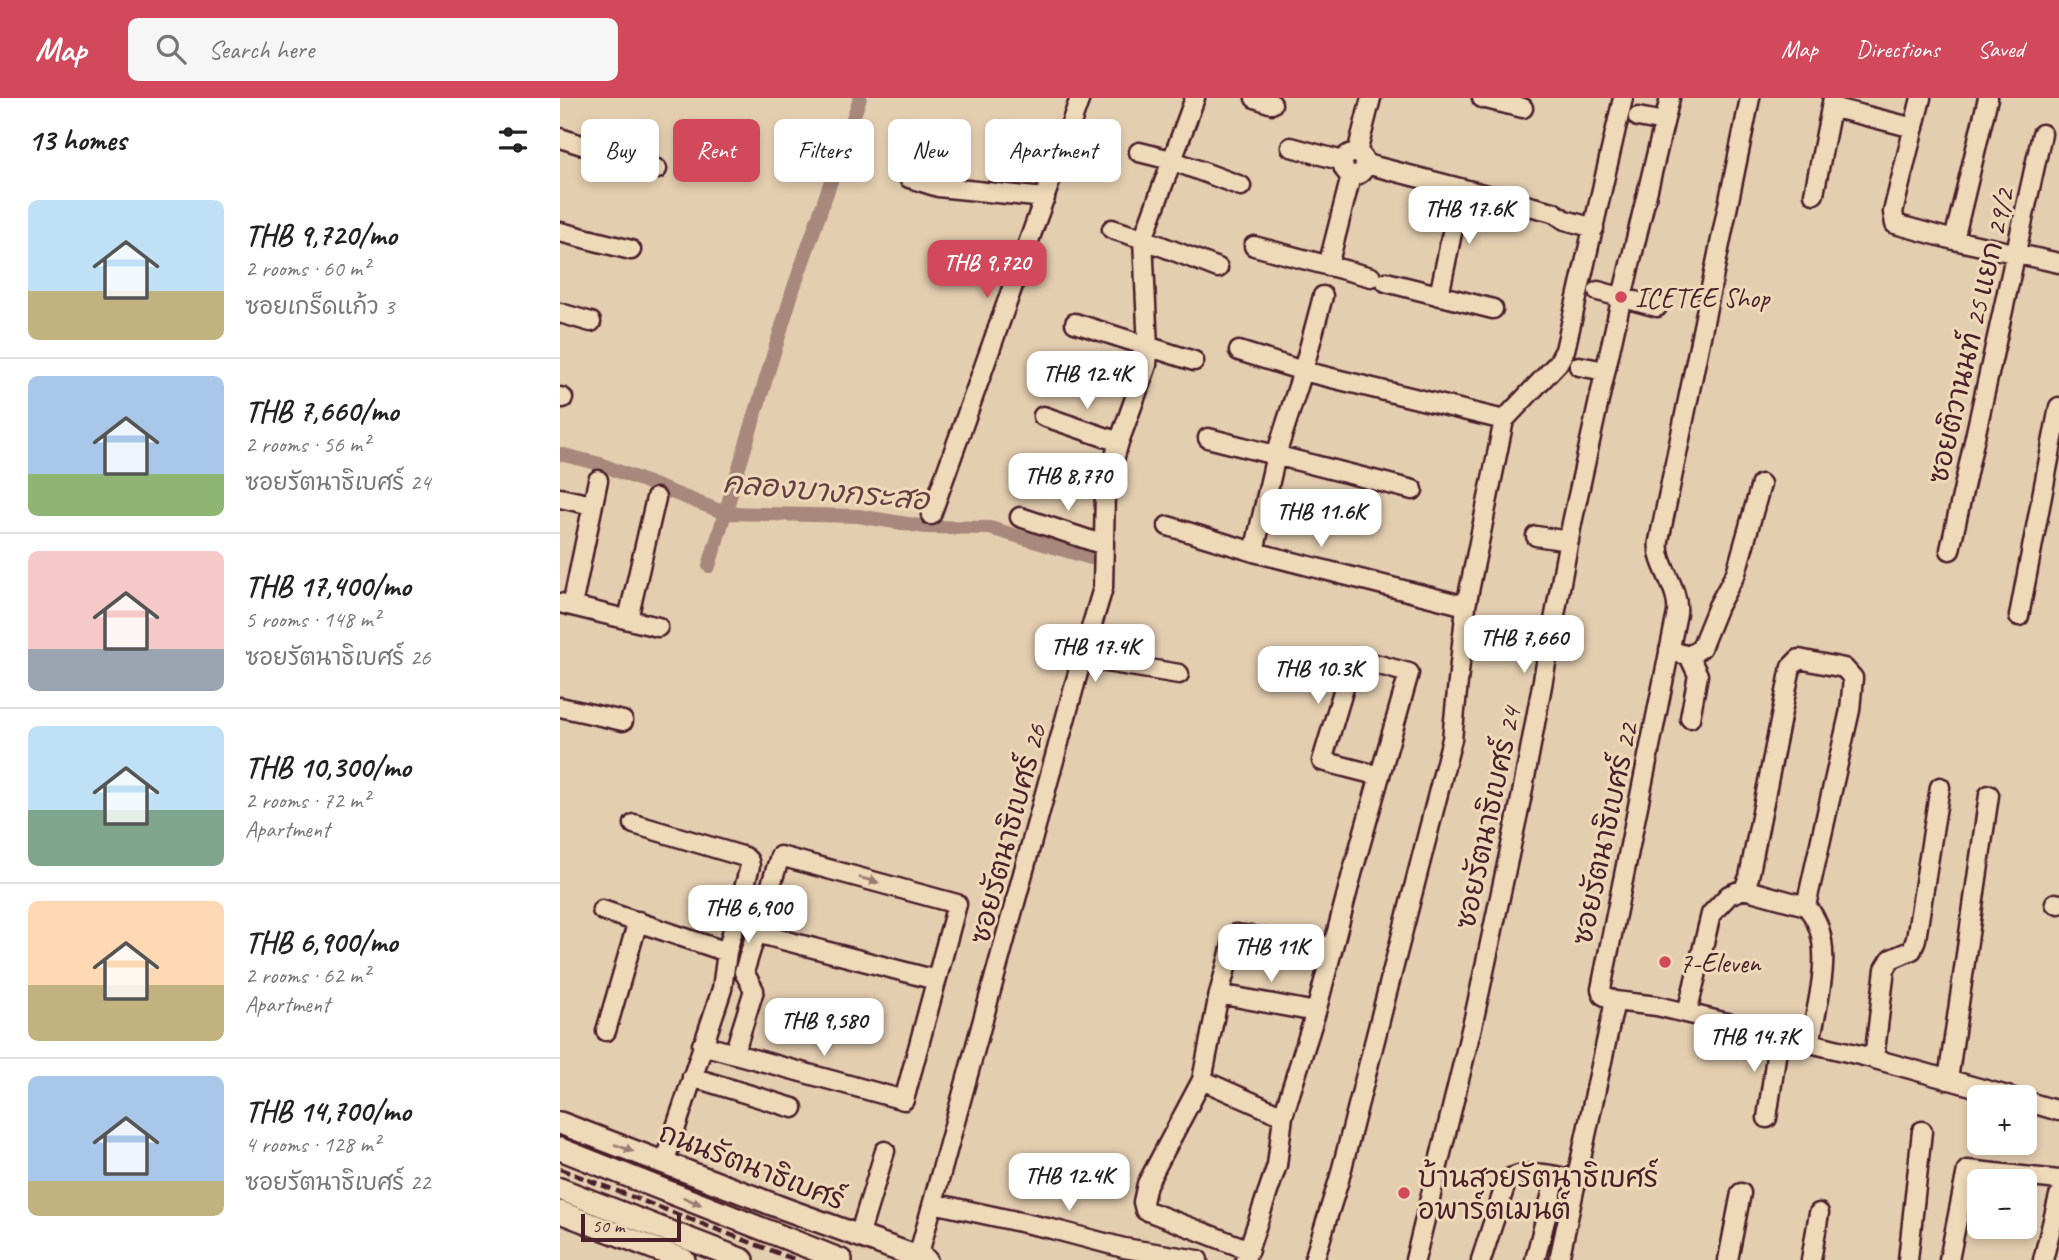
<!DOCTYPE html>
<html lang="en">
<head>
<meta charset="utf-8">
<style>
	:root { --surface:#fff; --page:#f6f6f6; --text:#222; --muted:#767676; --line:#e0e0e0; --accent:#d1495b }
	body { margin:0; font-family:Caveat,"Playpen Sans Thai",sans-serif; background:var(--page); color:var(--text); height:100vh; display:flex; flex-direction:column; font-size:26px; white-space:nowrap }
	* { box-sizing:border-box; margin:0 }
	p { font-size:23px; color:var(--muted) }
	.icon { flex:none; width:38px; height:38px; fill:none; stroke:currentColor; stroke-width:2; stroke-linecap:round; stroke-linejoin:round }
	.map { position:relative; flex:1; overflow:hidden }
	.details { display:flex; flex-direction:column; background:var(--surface); width:560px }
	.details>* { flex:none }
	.hud { position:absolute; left:21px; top:21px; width:665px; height:63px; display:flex; gap:14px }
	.buttons { position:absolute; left:1407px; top:987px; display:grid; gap:14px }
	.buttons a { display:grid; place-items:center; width:70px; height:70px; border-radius:10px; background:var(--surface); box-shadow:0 4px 10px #0003; font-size:35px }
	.scale { position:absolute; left:21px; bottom:18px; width:100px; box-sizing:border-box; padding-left:7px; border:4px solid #4a1f2b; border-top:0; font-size:19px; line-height:24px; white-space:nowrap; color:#4a1f2b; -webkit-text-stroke:5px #eed9b8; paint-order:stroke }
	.price { position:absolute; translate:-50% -60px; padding:0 16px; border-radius:14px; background:#fff; color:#222; font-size:23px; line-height:46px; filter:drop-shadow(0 2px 4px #0008) }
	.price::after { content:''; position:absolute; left:50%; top:42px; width:21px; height:16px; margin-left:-10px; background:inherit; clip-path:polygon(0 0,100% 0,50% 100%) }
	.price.current { background:var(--accent); color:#fff }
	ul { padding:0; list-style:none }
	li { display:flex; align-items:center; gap:21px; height:175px; padding:0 28px }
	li+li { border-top:2px solid var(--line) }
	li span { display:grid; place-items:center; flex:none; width:196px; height:140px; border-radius:10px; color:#555 }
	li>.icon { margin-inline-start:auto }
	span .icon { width:84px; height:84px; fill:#fffc; stroke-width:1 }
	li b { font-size:30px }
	h2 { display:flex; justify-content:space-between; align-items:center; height:84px; padding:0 28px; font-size:30px }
	.tag { padding:0 24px; border-radius:10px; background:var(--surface); box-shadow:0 4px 10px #0003; font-size:24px; line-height:63px }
	.tag.current { background:var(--accent); color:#fff }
	header { display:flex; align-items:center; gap:42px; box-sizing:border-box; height:98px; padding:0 35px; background:var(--accent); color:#fff }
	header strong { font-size:33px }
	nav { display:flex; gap:38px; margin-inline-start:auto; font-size:24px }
	.search { width:490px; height:63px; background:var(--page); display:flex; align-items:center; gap:18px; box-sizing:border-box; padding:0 24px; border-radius:10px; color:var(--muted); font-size:26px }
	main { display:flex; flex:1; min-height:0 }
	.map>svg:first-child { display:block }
</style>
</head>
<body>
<header>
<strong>Map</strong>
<div class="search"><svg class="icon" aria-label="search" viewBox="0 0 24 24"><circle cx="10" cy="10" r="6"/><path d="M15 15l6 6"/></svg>Search here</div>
<nav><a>Map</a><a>Directions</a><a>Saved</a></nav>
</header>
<main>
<section class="details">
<h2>13 homes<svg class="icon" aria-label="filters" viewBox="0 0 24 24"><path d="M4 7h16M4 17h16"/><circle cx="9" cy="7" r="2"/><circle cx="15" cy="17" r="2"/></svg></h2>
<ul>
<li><span style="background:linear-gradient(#bfe0f5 65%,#c2b280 0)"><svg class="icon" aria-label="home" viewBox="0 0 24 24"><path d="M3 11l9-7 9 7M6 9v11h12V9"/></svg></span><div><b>THB 9,720/mo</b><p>2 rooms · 60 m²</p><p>ซอยเกร็ดแก้ว 3</p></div></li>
<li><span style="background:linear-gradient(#a9c7e8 70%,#8fb573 0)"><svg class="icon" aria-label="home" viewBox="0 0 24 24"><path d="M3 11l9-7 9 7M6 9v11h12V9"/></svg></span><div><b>THB 7,660/mo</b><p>2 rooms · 56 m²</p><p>ซอยรัตนาธิเบศร์ 24</p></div></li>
<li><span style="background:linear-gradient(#f6c9c9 70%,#9aa5b1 0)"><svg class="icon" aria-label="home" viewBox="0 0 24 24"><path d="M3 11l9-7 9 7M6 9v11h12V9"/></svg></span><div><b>THB 17,400/mo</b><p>5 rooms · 148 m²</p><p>ซอยรัตนาธิเบศร์ 26</p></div></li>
<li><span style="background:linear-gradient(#bfe0f5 60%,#7fa58c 0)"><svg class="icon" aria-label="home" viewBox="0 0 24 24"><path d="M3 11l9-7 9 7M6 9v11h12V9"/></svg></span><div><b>THB 10,300/mo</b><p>2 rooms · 72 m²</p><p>Apartment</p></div></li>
<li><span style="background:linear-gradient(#ffd9b3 60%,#c2b280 0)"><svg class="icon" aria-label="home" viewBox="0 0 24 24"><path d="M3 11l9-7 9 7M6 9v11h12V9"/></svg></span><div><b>THB 6,900/mo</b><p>2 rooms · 62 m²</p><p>Apartment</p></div></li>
<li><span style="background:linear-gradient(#a9c7e8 75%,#c2b280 0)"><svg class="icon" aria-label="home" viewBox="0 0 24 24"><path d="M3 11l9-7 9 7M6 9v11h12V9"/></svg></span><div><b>THB 14,700/mo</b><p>4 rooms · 128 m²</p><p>ซอยรัตนาธิเบศร์ 22</p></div></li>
</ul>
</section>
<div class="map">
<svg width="1499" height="1162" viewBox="0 0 1499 1162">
	<rect width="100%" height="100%" fill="#e4ceb0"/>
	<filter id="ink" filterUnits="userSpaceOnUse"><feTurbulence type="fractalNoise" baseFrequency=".0143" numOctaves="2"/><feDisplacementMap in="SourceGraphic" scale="14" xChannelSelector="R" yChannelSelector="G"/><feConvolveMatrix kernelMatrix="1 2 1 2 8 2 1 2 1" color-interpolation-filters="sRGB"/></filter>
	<g filter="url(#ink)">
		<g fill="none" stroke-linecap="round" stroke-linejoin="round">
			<path stroke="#a8887b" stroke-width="14" d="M0,356L40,366L165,415L298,418L366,429L430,430L531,460
				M149,468L233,192L300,0"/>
			<defs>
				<path id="minor" d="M695,0L712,6
					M922,0L963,10
					M1190,0L1099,443C1095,466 1120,489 1117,515L1041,891L1043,897L1055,903L1097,908L1304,958L1451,999
					M1361,0L1333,114L1335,126L1394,142L1499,165
					M1271,9L1354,30
					M1078,19L1104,24
					M0,40L97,71
					M731,49L783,63
					M579,54L611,62L681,88
					M783 66a11 11 0 1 1 22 0a11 11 0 1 1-22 0Z
					M797,55L811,0
					M806,66L993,114L1005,122L1034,130
					M349,80L378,89L485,100
					M1254,96L1273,0
					M552,131L583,141L658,170
					M0,134L71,152
					M1394,142L1428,0
					M694,148L811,179
					M768,168L791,78
					M826,184L933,211
					M1038,193L1097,209
					M879,198L901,91
					M0,215L31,224
					M515,225L634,263
					M679,253L743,273L944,322
					M1019,268L1045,273
					M0,299L3,300
					M483,318L559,344
					M648,340L853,392
					M0,400L32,407
					M371,417L520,0
					M460,419L544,447
					M608,428L694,454L906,508
					M976,438L1009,443
					M1390,452L1482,36
					M694,454L716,357L743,273L763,198
					M0,505L98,529
					M12,508L38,382
					M1459,518L1499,309
					M68,521L96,400
					M1109,552L1129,558L1141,550L1158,508L1176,475L1201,386
					M1129,558L1138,577L1130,620
					M522,560L619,576
					M0,609L63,623
					M74,726L185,759L189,763L190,768L167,854L162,891L104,1065
					M1184,791L1246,808
					M1495,805L1499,806
					M42,812L167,854
					M196,835L376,882
					M659,896L756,914
					M1127,915L1151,816L1169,797L1184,791L1189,779L1231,569L1239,561L1284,570L1293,580L1290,612L1246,808C1278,842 1257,905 1250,945
					M46,933L78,823
					M142,947L344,1002L397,806L220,758L184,874L194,892L174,956
					M1314,961L1325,871L1331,861L1352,852L1356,841L1380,689
					M132,979L233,1010
					M642,982L723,1018
					M1388,982L1429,697
					M1465,1003L1499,1013
					M1207,1020L1219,938
					M373,1105L492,1131L564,1150L638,1162
					M299,1138L325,1053
					M689,1152L585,1112L583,1104L587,1086L642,982L659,896L675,836L773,849
					M358,1159L522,560L543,490L545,394L559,344L587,267L588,250L583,141L635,0
					M685,1162L717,1067L723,1018L756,914L792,776L849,575L793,560L762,663L820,678
					M754,1162L779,1082L892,641L906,508L944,322L998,265L1005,252L1063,0
					M855,1162L914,920L961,701L1012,425L1058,216L1110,0
					M921,1162L947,1082C967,1069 994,1078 1016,1082
					M975,1162L996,1079
					M999,1162L1055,903
					M1168,1162L1181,1095
					M1251,1162L1259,1115
					M1348,1162L1362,1033
					M1389,1162L1407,1072L1499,1082
					M1483,1162L1499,1098"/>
				<path id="major" d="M0,1025L225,1111L366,1162
					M0,1051L281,1162
					M0,1091L183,1162
					M0,1114L124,1162"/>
			</defs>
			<use href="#minor" stroke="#4a1f2b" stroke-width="23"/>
			<use href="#major" stroke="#4a1f2b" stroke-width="26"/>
			<use href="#minor" stroke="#eed9b8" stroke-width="18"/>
			<use href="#major" stroke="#eed9b8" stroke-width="21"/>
			<path stroke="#4a1f2b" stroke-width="4.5" stroke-dasharray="10 5" stroke-linecap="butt" d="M0,1071L236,1162"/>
		</g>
		<defs><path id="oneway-solid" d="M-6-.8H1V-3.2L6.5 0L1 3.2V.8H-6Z" transform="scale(1.75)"/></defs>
		<g fill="#9c7c72">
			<use href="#oneway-solid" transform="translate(309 782) rotate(15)"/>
			<use href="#oneway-solid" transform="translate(64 1050) rotate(21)"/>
			<use href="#oneway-solid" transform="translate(132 1103) rotate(22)"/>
		</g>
	</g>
	<g fill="#d1495b" stroke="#eed9b8" stroke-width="2.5">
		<circle cx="1061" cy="199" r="7"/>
		<circle cx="1105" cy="864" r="7"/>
		<circle cx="844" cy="1095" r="7"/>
	</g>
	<g text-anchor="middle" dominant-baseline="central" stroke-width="6" stroke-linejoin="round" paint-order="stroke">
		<g font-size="28" fill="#4a1f2b" stroke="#eed9b8" text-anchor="start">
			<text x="1075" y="199">ICETEE Shop</text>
			<text x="1119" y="864">7-Eleven</text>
			<text x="858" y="1079">บ้านสวยรัตนาธิเบศร์<tspan x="858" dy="32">อพาร์ตเมนต์</tspan></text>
		</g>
		<g font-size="28" fill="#4a1f2b" stroke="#eed9b8">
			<text transform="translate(1411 238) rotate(-77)">ซอยติวานนท์ 25 แยก 29/2</text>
			<text transform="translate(928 720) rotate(-78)">ซอยรัตนาธิเบศร์ 24</text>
			<text transform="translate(448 736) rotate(-75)">ซอยรัตนาธิเบศร์ 26</text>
			<text transform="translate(1045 736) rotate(-78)">ซอยรัตนาธิเบศร์ 22</text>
			<text transform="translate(192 1068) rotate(21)">ถนนรัตนาธิเบศร์</text>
		</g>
		<g font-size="30" font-style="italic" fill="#663e43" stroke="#eed9b8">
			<text transform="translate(266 393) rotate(5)">คลองบางกระสอ</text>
		</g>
	</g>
</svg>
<div class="buttons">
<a>+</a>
<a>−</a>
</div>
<div class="scale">50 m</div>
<b class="price" style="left:909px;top:148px">THB 17.6K</b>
<b class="price current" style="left:427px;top:202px">THB 9,720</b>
<b class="price" style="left:527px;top:313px">THB 12.4K</b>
<b class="price" style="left:508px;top:415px">THB 8,770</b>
<b class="price" style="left:761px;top:451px">THB 11.6K</b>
<b class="price" style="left:964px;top:577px">THB 7,660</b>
<b class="price" style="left:535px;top:586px">THB 17.4K</b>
<b class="price" style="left:758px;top:608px">THB 10.3K</b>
<b class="price" style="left:188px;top:847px">THB 6,900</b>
<b class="price" style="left:711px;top:886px">THB 11K</b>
<b class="price" style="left:264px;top:960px">THB 9,580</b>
<b class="price" style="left:1194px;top:976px">THB 14.7K</b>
<b class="price" style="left:509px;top:1115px">THB 12.4K</b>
<div class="hud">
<a class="tag">Buy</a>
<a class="tag current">Rent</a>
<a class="tag">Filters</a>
<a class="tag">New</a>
<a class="tag">Apartment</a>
</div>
</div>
</main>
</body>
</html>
